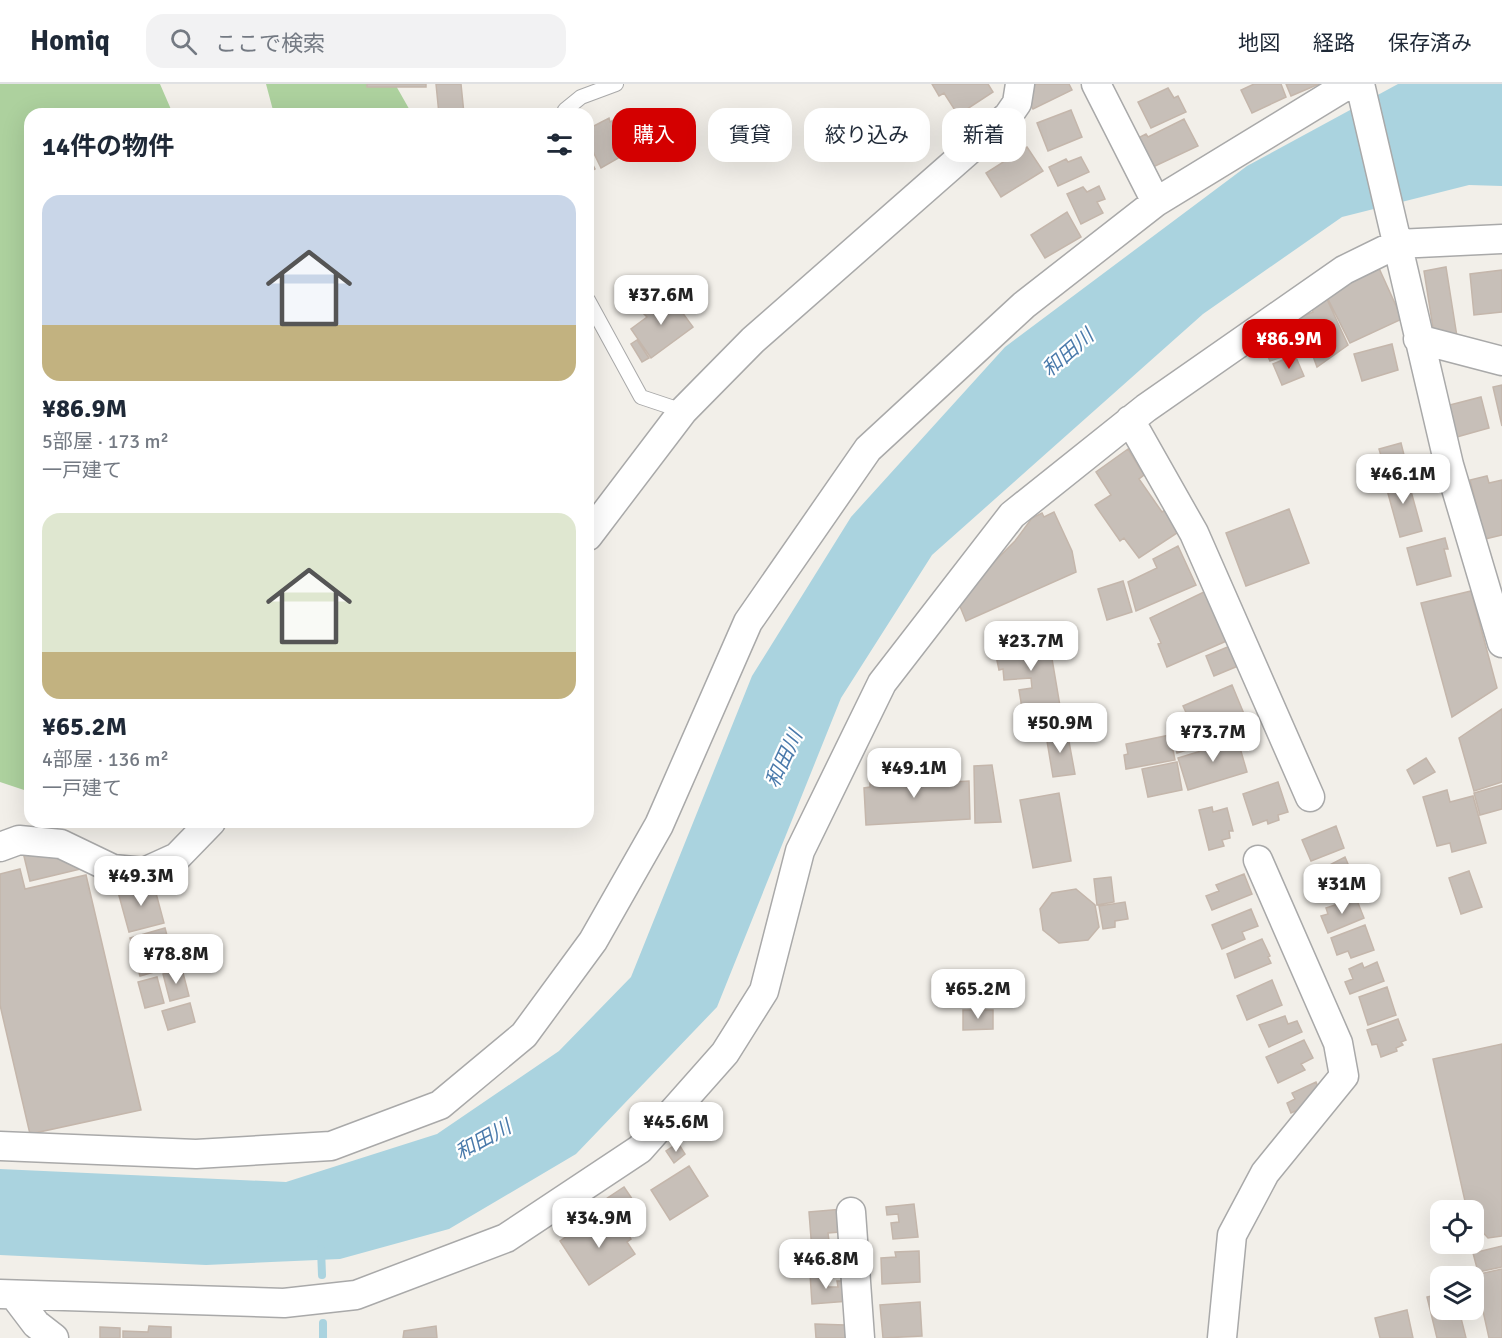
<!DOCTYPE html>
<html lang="ja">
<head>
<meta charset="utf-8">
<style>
	:root { --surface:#fff; --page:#f2f2f3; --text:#1f2937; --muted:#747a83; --line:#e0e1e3; --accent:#d40000 }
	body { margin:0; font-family:Signika,"Noto Sans JP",sans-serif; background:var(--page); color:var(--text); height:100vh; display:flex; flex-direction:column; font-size:22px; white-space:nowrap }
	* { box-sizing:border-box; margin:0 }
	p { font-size:20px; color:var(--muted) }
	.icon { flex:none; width:33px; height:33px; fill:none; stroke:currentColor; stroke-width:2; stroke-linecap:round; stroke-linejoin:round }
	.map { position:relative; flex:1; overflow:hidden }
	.sheet { position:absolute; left:24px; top:24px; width:570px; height:720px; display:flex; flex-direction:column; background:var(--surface); border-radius:18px; box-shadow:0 6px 24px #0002 }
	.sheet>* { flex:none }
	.top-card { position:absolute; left:612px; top:24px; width:570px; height:54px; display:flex; gap:12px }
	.controls { position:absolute; left:1430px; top:1116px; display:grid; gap:12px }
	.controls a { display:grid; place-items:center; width:54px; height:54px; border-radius:12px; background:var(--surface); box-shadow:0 6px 24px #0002; font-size:30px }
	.price { position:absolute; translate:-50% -51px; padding:0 14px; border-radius:12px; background:#fff; color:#222; font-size:20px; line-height:39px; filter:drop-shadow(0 2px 3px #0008) }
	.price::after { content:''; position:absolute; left:50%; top:36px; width:18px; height:14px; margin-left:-9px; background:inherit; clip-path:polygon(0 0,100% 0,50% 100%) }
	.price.active { background:var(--accent); color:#fff }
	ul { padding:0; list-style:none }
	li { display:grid; align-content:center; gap:12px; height:318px; padding:0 18px }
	li span { display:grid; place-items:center; height:186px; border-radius:18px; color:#555 }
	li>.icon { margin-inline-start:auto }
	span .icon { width:108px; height:108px; fill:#fffc; stroke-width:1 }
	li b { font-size:26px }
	h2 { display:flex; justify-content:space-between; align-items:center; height:72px; padding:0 18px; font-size:26px }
	.tag { padding:0 21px; border-radius:18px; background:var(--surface); box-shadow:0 6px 24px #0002; font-size:21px; line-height:54px }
	.tag.active { background:var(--accent); color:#fff }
	header { display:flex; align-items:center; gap:36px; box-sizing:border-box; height:84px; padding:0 30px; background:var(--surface); border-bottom:2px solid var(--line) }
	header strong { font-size:28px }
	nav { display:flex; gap:33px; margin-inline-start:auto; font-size:21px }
	.search { width:420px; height:54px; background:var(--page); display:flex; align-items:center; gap:15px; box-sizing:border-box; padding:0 21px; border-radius:18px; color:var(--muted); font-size:22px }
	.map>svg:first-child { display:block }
</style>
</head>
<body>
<header>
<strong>Homiq</strong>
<div class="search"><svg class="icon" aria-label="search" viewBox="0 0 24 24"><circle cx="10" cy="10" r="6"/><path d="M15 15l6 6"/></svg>ここで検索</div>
<nav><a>地図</a><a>経路</a><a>保存済み</a></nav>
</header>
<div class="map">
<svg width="1502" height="1254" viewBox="0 0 1502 1254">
	<rect width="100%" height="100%" fill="#f2efe9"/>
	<path fill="#add19e" d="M0,0H160L173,30H30V708L0,698Z
		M266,0H395L412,30H274Z"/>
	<path fill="#aad3df" d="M1398,0H1502V102L1469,101L1342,133L1203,230L932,471L841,614L717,923L576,1070L449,1145L340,1175L206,1181L0,1171V1085L286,1098L437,1050L559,967L631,893L752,592L851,433L1005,263L1247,82Z"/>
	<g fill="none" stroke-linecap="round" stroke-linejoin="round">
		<path stroke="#aad3df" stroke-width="8" d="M321,1165L322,1191
			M323,1239V1254"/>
	</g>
	<path fill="#c7bfb8" stroke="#c4b6ab" stroke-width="1.5" d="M367,0H426V3H367Z
		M436,0H461L464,30H439Z
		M932,0H988L993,8L958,31L944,9L939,12Z
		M1029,0H1069L1072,6L1033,25L1025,10Z
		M1254,0H1281L1286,13L1252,29L1241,6Z
		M1286,0H1319L1291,12Z
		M1168,4L1174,14L1178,12L1186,28L1151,44L1138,18Z
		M1071,26L1082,53L1048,67L1037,39Z
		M627,29L643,60L601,84L588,57V45L609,34L610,38Z
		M1184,35L1198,62L1153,83L1138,54L1146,50L1148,53Z
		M1027,63L1043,87L1001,113L986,89Z
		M588,71L595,85L588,89Z
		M1081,73L1089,88L1058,102L1049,83L1066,75L1068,78Z
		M1099,102L1105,115L1097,118L1103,129L1081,140L1067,110L1083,103L1087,108Z
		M1067,128L1081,153L1045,174L1031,151Z
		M1378,182L1402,235L1350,259L1325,209Z
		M1446,183L1458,259L1434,250L1424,187Z
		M1502,186V228L1474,231L1470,190Z
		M668,209L693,243L651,274L631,245L647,233L642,228Z
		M1325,211L1348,261L1317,283L1299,234L1313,228L1311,221Z
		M1299,243L1306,265L1270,277L1263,262L1275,257L1274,252Z
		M637,256L649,274L642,278L631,260Z
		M1392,260L1398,286L1362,297L1354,270Z
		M1295,271L1304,292L1282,301L1273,280Z
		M1502,301V342L1493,303Z
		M1481,313L1489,344L1446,356L1438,324Z
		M1401,359L1407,383L1386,388L1379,365Z
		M1128,365L1144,391L1139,395L1162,428L1166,425L1180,447L1139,474L1124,454L1120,457L1095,421L1111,411L1096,388Z
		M1406,389L1422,447L1400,453L1384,395Z
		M1487,392L1489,399L1502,396V451L1485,455L1470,396Z
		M1289,425L1309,479L1246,502L1226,449Z
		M1054,428L1072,467L1076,488L966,537L957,515L1015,457L1032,434L1042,429L1044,433Z
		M1445,454L1448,465H1444L1451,492L1417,501L1407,464Z
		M1178,462L1196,501L1136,527L1128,498L1157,484L1153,475Z
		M1123,497L1132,528L1107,536L1098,505Z
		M1208,506L1231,555L1167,583L1158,560L1161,559L1150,534Z
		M1471,507L1497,604L1452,633L1421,519Z
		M1048,551L1060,622L1023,630L1019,606L1032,604L1031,594L1004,596L1003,585L999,586L994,562Z
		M1230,562L1238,582L1214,592L1206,572Z
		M1232,601L1247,637L1199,657L1183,622Z
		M1502,625V698L1474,707L1459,654Z
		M1187,646L1193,664L1177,669L1172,651Z
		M1067,647L1075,690L1053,693L1046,651Z
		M1236,650L1247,688L1188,706L1178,674L1211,664L1210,660Z
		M1170,651L1175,676L1126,685L1124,671L1128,670L1126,660Z
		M1426,674L1435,688L1414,700L1407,686Z
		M1177,678L1182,706L1148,713L1142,685Z
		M916,681L917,700L969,697L970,735L866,741L864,704L870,703V691H884V683Z
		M992,681L1001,738L975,739L974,682Z
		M1278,698L1288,728L1278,731L1279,736L1268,740L1267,736L1253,741L1243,710Z
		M1502,701V725L1480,731L1474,709Z
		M1447,706L1450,718L1473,712L1486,759L1452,768L1450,759L1437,762L1423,713Z
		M1059,709L1071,777L1033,784L1020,716Z
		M1212,723L1213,728L1227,724L1233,747H1229L1230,754L1222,756L1224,762L1209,766L1199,726Z
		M1336,742L1344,764L1311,777L1302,756Z
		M22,764L89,783L30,797Z
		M1345,773L1357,801L1319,818L1310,791Z
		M20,785L25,805L86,791L141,1026L30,1050L0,921V790Z
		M1469,787L1482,823L1461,830L1449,794Z
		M1244,790L1252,810L1212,826L1206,812L1219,807L1216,801Z
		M1111,793L1114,818L1097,821L1094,795Z
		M153,798L164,839L129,848L118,808Z
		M1076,805L1095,821L1099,843L1088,856L1059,859L1043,846L1040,825L1052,809Z
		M1356,814L1364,834L1328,849L1321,832L1328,830L1326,824Z
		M1125,818L1128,835L1115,837V843L1103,845L1099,822Z
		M1251,825L1258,842L1242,848L1245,855L1222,865L1212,841Z
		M1365,841L1374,866L1351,874L1348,867L1337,871L1331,854Z
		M165,844L175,882L140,892L130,854Z
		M1262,855L1270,872L1268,873L1271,879L1235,894L1227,870Z
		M1377,878L1384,897L1350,910L1345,898L1353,895L1349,885L1362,879L1364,884Z
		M182,885L189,912L170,917L163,890Z
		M157,893L164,919L145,924L138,898Z
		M1272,896L1282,921L1247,936L1237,912Z
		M1387,903L1396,931L1368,941L1359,913Z
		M190,919L195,938L168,946L162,927Z
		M963,926H993V945L963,946Z
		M1285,932L1288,940L1297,937L1302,948L1269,963L1259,941Z
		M1398,935L1406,956L1401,958L1403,961L1396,964L1397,967L1381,973L1377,960L1372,961L1367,946Z
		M1304,956L1313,974L1301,980L1305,986L1278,999L1266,973Z
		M1502,960V1152L1488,1154L1478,1143L1473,1126H1467L1433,975Z
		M1316,998L1323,1015L1291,1029L1287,1019L1295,1015L1292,1009Z
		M678,1059L685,1070L674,1079L666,1067Z
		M689,1082L708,1112L670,1136L651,1106Z
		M624,1103L639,1125L622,1137L606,1115Z
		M914,1120L918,1153L893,1155L891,1139L899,1138L898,1130L887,1131L886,1123Z
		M843,1125L840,1148L828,1149L830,1165L812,1167L809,1128Z
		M616,1132L631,1155L627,1158L635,1170L589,1201L560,1157L577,1145L580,1149L591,1142L594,1147Z
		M1502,1162V1183L1478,1188L1473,1169Z
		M919,1167L920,1198L882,1200L881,1174L896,1173L895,1168Z
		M1502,1185V1254H1489L1475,1191Z
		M827,1189L828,1203H838L837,1197H842L849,1217L812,1220L810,1190Z
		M1440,1210V1226H1459L1466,1254H1437L1427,1213Z
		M920,1218L922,1252L883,1254L880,1221Z
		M1407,1226L1413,1254H1380L1375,1234Z
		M815,1240L845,1241V1254H816Z
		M149,1242L171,1243V1254H123V1247L148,1248Z
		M436,1242L437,1254H403L404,1247Z
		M100,1243L120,1244V1254H100Z"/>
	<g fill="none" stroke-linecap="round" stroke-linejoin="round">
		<defs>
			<path id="service" d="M565,30V26L581,13L616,0
				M588,216L641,313L683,327"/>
			<path id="minor" d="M1096,0L1156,118
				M1360,0L1449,381L1502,559
				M1418,255L1502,277
				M1130,336L1194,449L1310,713
				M588,452L683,327L753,256L1008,32L1017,19L1020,0
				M0,763L19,756L61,760L113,785L144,788L177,773L211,738
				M0,1062L196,1070L331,1062L440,1021L524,951L593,857L659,741L748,538L868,365L1024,221L1156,118L1349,0
				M851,1128L860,1254
				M0,1210L284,1219L356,1211L506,1154L640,1065L725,969L764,907L800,767L882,599L1012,431L1146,324L1344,186L1397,160L1502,155
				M14,1211L36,1240L54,1254
				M1222,1254L1232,1151L1265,1089L1344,992L1338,959L1258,776"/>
		</defs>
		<use href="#service" stroke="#a9a9a9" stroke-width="16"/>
		<use href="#minor" stroke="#a9a9a9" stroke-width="31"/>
		<use href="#service" stroke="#fff" stroke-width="14"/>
		<use href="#minor" stroke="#fff" stroke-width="28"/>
	</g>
	<g text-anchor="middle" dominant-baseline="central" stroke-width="4.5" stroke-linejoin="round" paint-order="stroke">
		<g font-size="20" font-style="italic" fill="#4a7aab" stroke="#fff">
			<text transform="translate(1068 269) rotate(-41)">和田川</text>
			<text transform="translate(784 675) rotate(-65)">和田川</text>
			<text transform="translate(483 1056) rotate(-29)">和田川</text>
		</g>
	</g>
</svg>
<div class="controls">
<a><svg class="icon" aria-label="locate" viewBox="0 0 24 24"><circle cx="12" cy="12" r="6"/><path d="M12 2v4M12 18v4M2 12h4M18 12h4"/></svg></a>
<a><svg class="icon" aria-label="layers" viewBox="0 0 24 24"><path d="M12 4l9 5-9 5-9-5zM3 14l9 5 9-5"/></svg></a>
</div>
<b class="price" style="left:661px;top:242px">¥37.6M</b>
<b class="price active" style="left:1289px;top:286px">¥86.9M</b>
<b class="price" style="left:1403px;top:421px">¥46.1M</b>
<b class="price" style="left:1031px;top:588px">¥23.7M</b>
<b class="price" style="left:1060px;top:670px">¥50.9M</b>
<b class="price" style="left:1213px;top:679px">¥73.7M</b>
<b class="price" style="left:914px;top:715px">¥49.1M</b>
<b class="price" style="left:141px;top:823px">¥49.3M</b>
<b class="price" style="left:1342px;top:831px">¥31M</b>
<b class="price" style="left:176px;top:901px">¥78.8M</b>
<b class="price" style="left:978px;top:936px">¥65.2M</b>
<b class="price" style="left:676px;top:1069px">¥45.6M</b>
<b class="price" style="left:599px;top:1165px">¥34.9M</b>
<b class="price" style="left:826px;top:1206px">¥46.8M</b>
<div class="top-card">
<a class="tag active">購入</a>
<a class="tag">賃貸</a>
<a class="tag">絞り込み</a>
<a class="tag">新着</a>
</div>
<section class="sheet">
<h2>14件の物件<svg class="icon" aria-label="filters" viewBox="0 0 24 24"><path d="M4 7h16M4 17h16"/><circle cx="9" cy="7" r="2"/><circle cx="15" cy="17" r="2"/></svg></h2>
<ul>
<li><span style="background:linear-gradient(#c9d6e8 70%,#c2b280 0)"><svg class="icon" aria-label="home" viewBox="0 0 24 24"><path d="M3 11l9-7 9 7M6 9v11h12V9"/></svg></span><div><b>¥86.9M</b><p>5部屋 · 173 m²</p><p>一戸建て</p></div></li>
<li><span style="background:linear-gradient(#dfe7d0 75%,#c2b280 0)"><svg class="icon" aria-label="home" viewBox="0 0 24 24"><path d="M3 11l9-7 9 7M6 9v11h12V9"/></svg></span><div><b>¥65.2M</b><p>4部屋 · 136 m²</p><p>一戸建て</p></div></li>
</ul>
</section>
</div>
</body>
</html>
